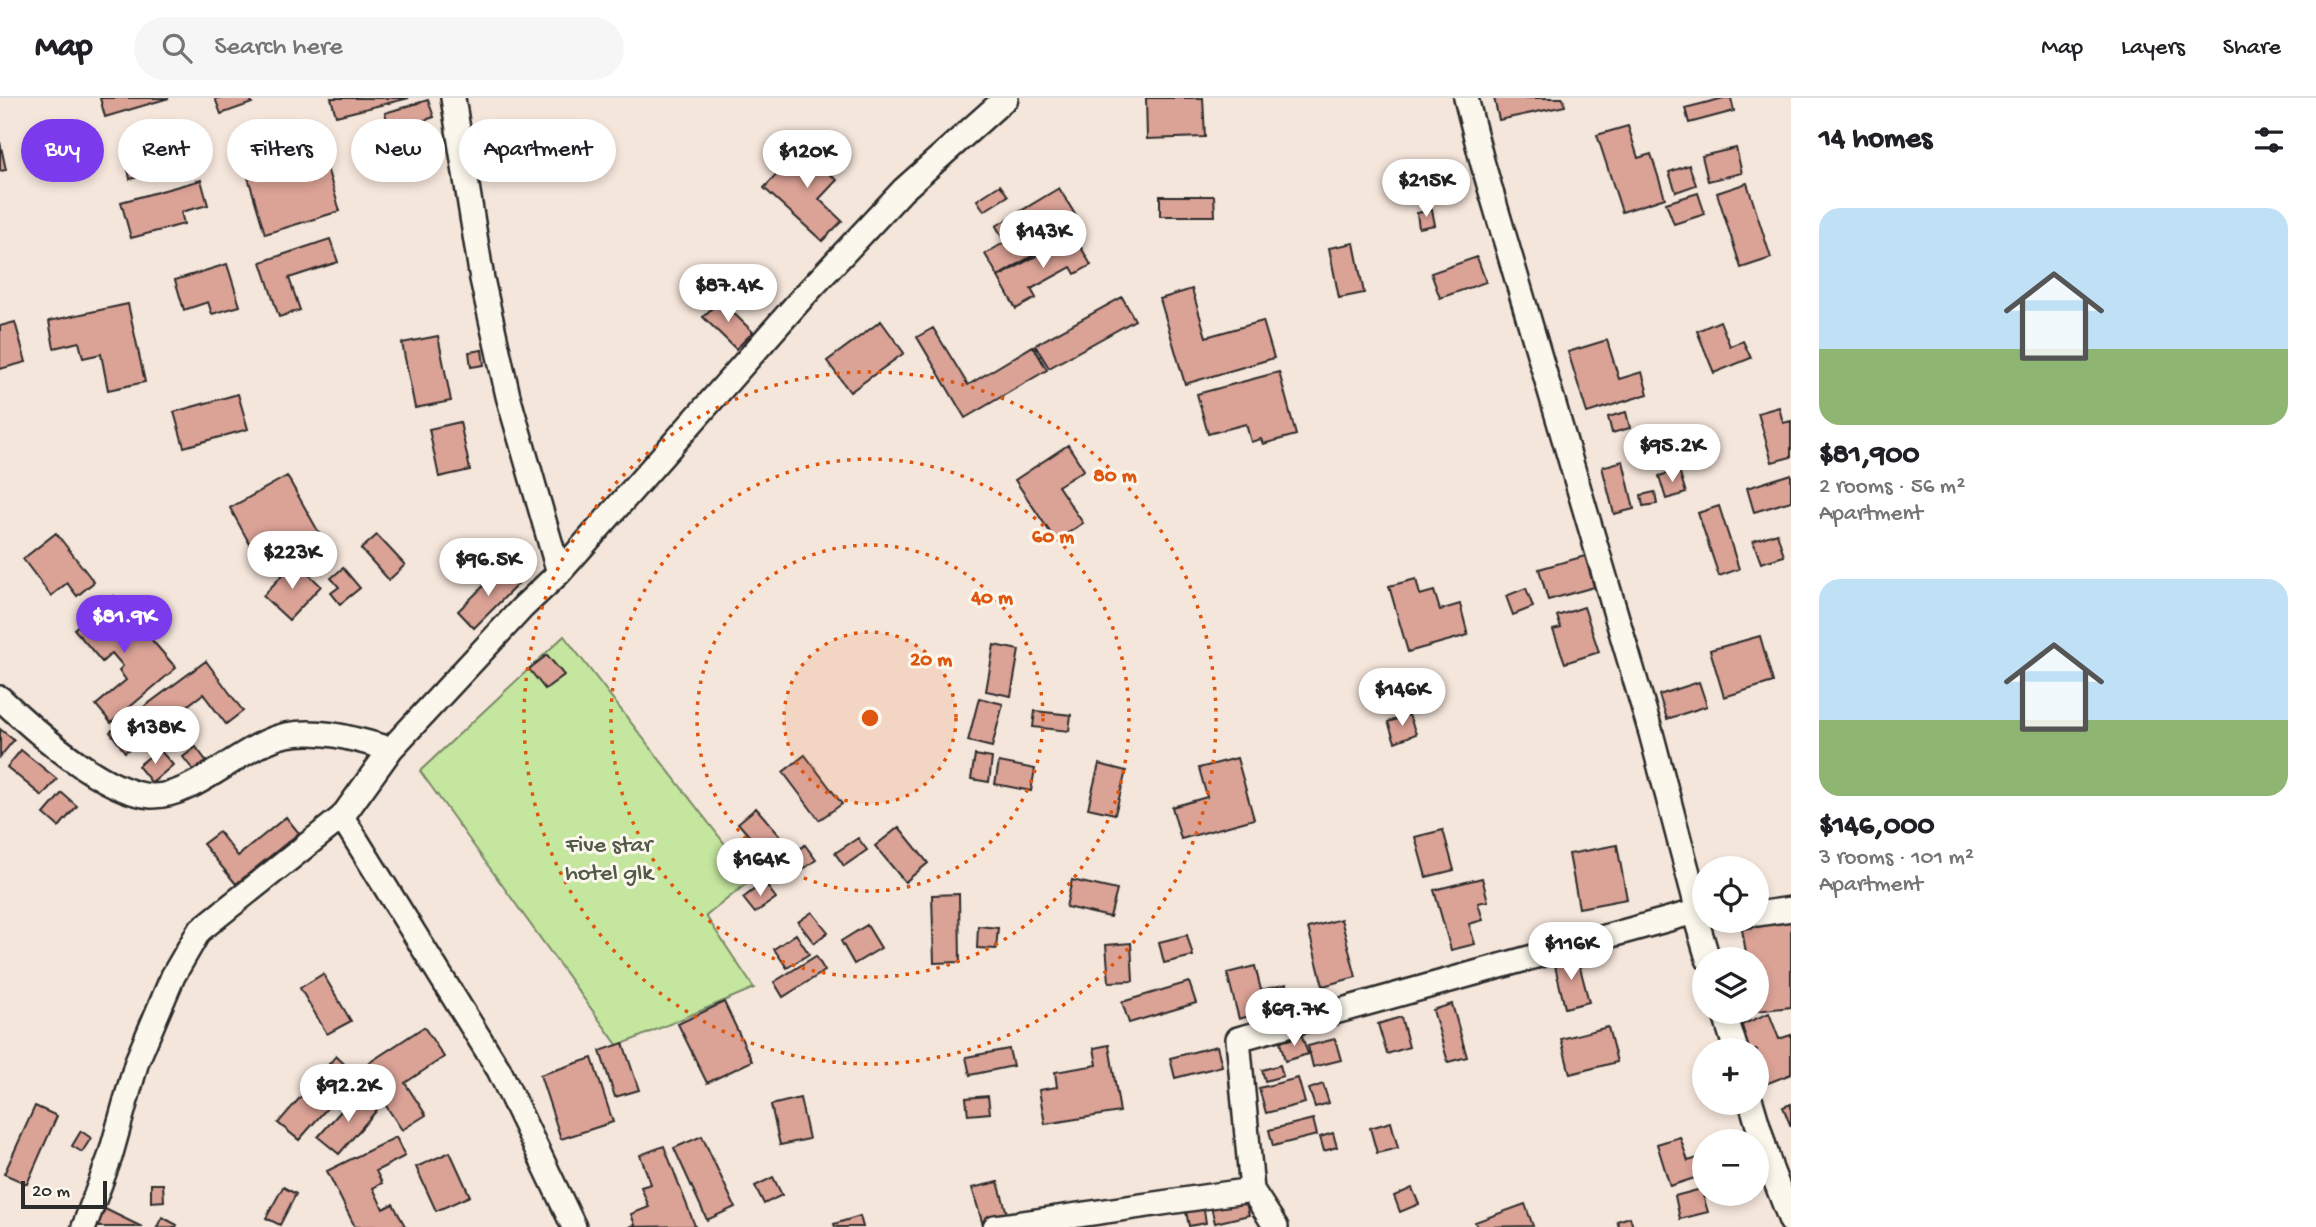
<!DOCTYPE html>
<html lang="en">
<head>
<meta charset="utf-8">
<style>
	:root { --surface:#fff; --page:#f6f6f6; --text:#202124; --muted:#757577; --line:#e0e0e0; --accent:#7c3aed }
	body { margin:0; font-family:"Gochi Hand",sans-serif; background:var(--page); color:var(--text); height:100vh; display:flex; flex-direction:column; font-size:26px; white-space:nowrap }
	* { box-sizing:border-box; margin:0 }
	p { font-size:23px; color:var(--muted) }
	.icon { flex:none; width:38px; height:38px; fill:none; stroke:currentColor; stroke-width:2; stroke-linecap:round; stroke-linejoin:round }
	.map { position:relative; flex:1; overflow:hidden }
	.panel { display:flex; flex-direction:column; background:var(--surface); width:525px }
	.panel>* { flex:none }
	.hud { position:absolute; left:21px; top:21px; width:665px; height:63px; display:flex; gap:14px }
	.tools { position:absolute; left:1692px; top:758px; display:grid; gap:14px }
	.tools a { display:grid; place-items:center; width:77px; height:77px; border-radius:50%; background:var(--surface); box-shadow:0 4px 10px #0003; font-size:35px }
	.scale { position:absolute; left:21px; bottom:18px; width:86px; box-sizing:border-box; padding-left:7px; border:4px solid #2b2b2b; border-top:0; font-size:19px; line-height:24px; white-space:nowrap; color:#2b2b2b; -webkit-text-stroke:5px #fbf7ec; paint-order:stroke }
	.price { position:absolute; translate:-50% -60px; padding:0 16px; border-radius:24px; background:#fff; color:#222; font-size:23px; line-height:46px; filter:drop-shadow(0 2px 4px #0008) }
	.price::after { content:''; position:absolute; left:50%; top:42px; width:21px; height:16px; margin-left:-10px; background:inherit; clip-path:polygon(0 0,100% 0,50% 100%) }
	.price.current { background:var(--accent); color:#fff }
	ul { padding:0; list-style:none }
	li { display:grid; align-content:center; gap:14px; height:371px; padding:0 28px }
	li span { display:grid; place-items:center; height:217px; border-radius:21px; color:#555 }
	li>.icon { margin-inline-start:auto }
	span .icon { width:126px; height:126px; fill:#fffc; stroke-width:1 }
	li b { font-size:30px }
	h2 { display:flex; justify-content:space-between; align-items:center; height:84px; padding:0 28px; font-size:30px }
	.tag { padding:0 24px; border-radius:32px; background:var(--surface); box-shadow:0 4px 10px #0003; font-size:24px; line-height:63px }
	.tag.current { background:var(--accent); color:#fff }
	header { display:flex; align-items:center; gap:42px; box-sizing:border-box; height:98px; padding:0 35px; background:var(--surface); border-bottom:2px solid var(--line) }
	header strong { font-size:33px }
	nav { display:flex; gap:38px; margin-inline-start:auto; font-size:24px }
	.search { width:490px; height:63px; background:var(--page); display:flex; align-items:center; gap:18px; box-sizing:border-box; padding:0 24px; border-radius:38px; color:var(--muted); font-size:26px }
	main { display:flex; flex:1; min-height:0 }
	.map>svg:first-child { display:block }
</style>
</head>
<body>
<header>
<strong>Map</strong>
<div class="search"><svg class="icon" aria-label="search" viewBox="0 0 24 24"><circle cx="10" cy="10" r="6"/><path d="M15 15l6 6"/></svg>Search here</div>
<nav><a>Map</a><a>Layers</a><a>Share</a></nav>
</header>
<main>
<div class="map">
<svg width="1791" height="1129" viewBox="0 0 1791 1129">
	<rect width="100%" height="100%" fill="#f5e6db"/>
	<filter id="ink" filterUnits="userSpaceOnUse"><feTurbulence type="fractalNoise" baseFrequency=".0143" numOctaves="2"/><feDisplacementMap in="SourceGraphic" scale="14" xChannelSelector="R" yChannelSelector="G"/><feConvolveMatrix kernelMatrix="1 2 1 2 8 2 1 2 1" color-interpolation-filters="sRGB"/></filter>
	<g filter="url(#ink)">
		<path fill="#c4e69f" stroke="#788865" stroke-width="2" d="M564,538L752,781L706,818L754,890L618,948L420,673Z"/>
		<path fill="#dba296" stroke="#2b2b2b" stroke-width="2" d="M100,0H169L105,19Z
			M215,0H250L252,5L221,16Z
			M331,0H409L336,18Z
			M1146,0H1203L1205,39L1147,41Z
			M1494,0H1563L1565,8L1499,22Z
			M1724,0H1731L1734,13L1689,25L1685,10Z
			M428,2L434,19L391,33L385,15Z
			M1628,28L1638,60L1651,56L1665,100L1622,114L1597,37Z
			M809,42L832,64L825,72L837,82L819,101L842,123L822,143L764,90Z
			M319,43L340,113L265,136L244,66Z
			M0,44L6,72L0,73Z
			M188,48L192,67L130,81L126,61Z
			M1736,50L1742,75L1708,83L1702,58Z
			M1689,67L1696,87L1676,94L1669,74Z
			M201,82L208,107L181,114L184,126L131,140L121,104Z
			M1747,85L1771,160L1741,170L1717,95Z
			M1000,87L1008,98L984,113L977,102Z
			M1059,90L1082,128L998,178L985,156L1005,144L996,128Z
			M1698,95L1705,116L1674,126L1666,105Z
			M1160,98H1214L1215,118H1160Z
			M1432,112L1435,127L1419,130L1417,115Z
			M1074,137L1091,167L1075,176L1071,169L1031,191L1036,200L1016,211L998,179Z
			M330,141L338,164L289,180L300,212L279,219L261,164Z
			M1354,145L1364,195L1339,200L1329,150Z
			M1477,159L1486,184L1440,200L1431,175Z
			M227,166L240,208L212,216L208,204L184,212L175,182Z
			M1192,191L1206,239L1263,223L1274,260L1185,286L1160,201Z
			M1122,199L1135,222L1049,270L1035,247Z
			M720,202L753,234L736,251L703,219Z
			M128,206L145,284L108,292L101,256L83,260L79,244L54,250L49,223Z
			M881,223L904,255L850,294L827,263Z
			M1720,223L1730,248L1743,243L1751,260L1714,275L1697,233Z
			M15,224L26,264L0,271V228Z
			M933,230L968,287L1033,248L1047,272L965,320L917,239Z
			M438,238L451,303L415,310L402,245Z
			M1607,242L1619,281L1642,274L1648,296L1587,315L1568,254Z
			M482,252L484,267L471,269L469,254Z
			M1279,274L1296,337L1263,346L1261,341L1251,344L1246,326L1208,336L1197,296Z
			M238,296L248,331L184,349L174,314Z
			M1779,309L1783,325L1791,323V359L1772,364L1758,315Z
			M1626,314L1630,330L1612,335L1608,319Z
			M460,324L470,372L439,379L429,331Z
			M1068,347L1084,372L1058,388L1083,425L1056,443L1015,382Z
			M1623,363L1634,411L1614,416L1602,369Z
			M1679,372L1686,395L1666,401L1659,378Z
			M1791,376V403L1754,414L1747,390Z
			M287,378L322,440L264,472L230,410Z
			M1655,394L1657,406L1643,408L1641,397Z
			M1719,408L1739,471L1719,478L1698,415Z
			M56,435L94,484L77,498L67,485L51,498L23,461Z
			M1777,435L1784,458L1761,465L1753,443Z
			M377,437L405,467L389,482L361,451Z
			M1585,458L1594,489L1548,502L1539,471Z
			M295,463L321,488L289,522L263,498Z
			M343,470L360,490L340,506L331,495L339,489L331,480Z
			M502,470L518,486L474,530L458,513Z
			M1416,481L1420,497L1434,493L1440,512L1460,506L1468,537L1408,554L1389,488Z
			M1526,490L1533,509L1513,517L1506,498Z
			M114,498L176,570L111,625L96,607L126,582L119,572L123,568L112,555L102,564L74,531Z
			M1584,509L1599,554L1565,565L1553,532L1561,530L1557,518Z
			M1760,538L1773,584L1724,599L1710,552Z
			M994,547L1019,552L1011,598L986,593Z
			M547,557L564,577L545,591L529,571Z
			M206,563L243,613L226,626L203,596L125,654L110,634Z
			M1699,584L1707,608L1667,621L1659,597Z
			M979,600L1003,606L992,649L968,643Z
			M1035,613L1071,617L1069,633L1033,629Z
			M1409,617L1416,636L1395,644L1388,624Z
			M0,631L14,642L0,659Z
			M196,649L207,664L194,673L183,659Z
			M159,651L173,667L152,685L138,668Z
			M21,652L57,681L42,698L7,669Z
			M805,657L842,706L819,722L783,674Z
			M975,657L992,660L989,684L971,681Z
			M1237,660L1254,721L1181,741L1172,709L1207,699L1199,670Z
			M999,664L1035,671L1031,693L995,686Z
			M1099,666L1126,673L1115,716L1088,710Z
			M62,695L77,708L59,729L44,716Z
			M756,710L787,746L769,761L738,725Z
			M286,719L299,735L236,786L203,746L219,734L238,758Z
			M899,729L928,765L905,784L875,748Z
			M1443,732L1454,772L1426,779L1415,739Z
			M858,740L867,752L844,768L835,755Z
			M805,747L816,762L786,783L775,768Z
			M1617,747L1627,801L1579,810L1569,756Z
			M1482,780L1488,803L1478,805L1483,822L1469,826L1475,846L1451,852L1434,792Z
			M1072,782L1117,792L1110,819L1066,809Z
			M764,784L776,800L755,815L743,800Z
			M959,796L960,864L934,865L932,797Z
			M812,814L828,834L814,845L798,824Z
			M1341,821L1356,879L1323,888L1308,830Z
			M1791,824V909L1757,913V861H1747L1742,831Z
			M867,827L881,850L854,866L841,843Z
			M978,828L998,830L996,851L977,850Z
			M796,836L809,856L787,870L774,851Z
			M1187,837L1193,858L1164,865L1159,844Z
			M1131,845L1133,883L1109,884L1106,847Z
			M816,858L825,873L783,899L774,884Z
			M1577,858L1589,904L1565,910L1554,864Z
			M1255,868L1261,892L1287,886L1292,906L1239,921L1227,875Z
			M323,876L351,923L327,936L300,890Z
			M1189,884L1196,905L1129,925L1122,904Z
			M724,904L752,963L707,985L678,926Z
			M1452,906L1467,959L1448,964L1433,912Z
			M1769,915L1779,941L1791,937V976L1758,989L1757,952H1749L1739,928Z
			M1401,919L1409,949L1387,956L1378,926Z
			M424,929L444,959L405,985L426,1017L402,1032L361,970Z
			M1608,929L1617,964L1570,976L1561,941Z
			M1302,938L1308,956L1285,963L1280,944Z
			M1335,941L1341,962L1313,969L1308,948Z
			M623,945L639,992L615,999L600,953Z
			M1109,947L1120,1014L1045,1026L1039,992L1057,989L1055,974L1097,967L1094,950Z
			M1217,948L1222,968L1175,980L1170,960Z
			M1009,951L1013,968L970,977L966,959Z
			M336,958L356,977L299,1042L278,1025Z
			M592,960L613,1024L561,1041L540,977Z
			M1280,967L1283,978L1265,983L1262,972Z
			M1298,980L1305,1005L1266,1015L1259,990Z
			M1323,986L1329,1005L1315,1009L1309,991Z
			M357,995L377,1012L339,1056L318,1039Z
			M988,998L990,1015L968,1017L966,1000Z
			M800,1000L809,1041L780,1047L771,1007Z
			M1791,1006V1029L1783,1009Z
			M35,1008L57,1018L27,1086L4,1076Z
			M1313,1021L1317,1037L1273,1048L1269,1032Z
			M1391,1024L1398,1050L1377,1055L1370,1030Z
			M81,1033L91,1040L82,1054L72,1048Z
			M1333,1035L1337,1049L1324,1053L1320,1039Z
			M702,1038L735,1109L707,1122L674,1050Z
			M396,1039L405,1058L376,1073L382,1085L373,1090L383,1111L393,1106L405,1128L355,1129L327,1073Z
			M1680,1039L1688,1063L1701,1059L1704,1077L1670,1088L1657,1046Z
			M664,1048L695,1128L629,1129L635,1127L631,1116L649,1109L641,1089L651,1086L640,1057Z
			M450,1054L470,1098L436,1113L416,1069Z
			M773,1079L782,1097L764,1106L755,1088Z
			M998,1084L1008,1119L983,1127L972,1090Z
			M151,1086H163L164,1103L151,1104Z
			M283,1089L296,1096L280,1127L266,1120Z
			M1412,1090L1419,1106L1400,1114L1394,1098Z
			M1701,1091L1708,1114L1680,1121L1675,1098Z
			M1244,1097L1249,1117L1215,1125L1210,1105Z
			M1203,1106L1206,1125L1189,1128L1185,1109Z
			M1525,1106L1533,1128L1477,1129L1475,1124Z
			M105,1111L142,1129H96Z
			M860,1118L863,1129H835L834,1126Z
			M162,1119L177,1127L176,1129H157Z
			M1630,1119L1633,1129H1619L1617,1123Z"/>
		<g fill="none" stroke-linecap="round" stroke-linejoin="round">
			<defs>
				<path id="minor" d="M453,0L482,181L508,298L559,475
					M1466,0L1482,63L1651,635L1698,813L1697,824L1708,861
					M0,600C35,633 102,694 151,698C195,700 243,646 286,637C323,630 356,642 391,651
					M342,719L499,972L574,1129
					M1757,816L1791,811
					M1724,914L1736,952
					M1751,1004L1771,1071L1791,1123
					M1252,1092L1276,1129
					M84,1129L110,1059L137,963L173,878L199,833L342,719L391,651L523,509L559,475L802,200L903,92L1006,0
					M995,1129L1252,1092L1238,941L1698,813L1704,814"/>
			</defs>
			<use href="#minor" stroke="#2b2b2b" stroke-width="28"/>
			<use href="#minor" stroke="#fbf7ec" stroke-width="23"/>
		</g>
	</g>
	<circle cx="870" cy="620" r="86" fill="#df570e" fill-opacity=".12"/>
	<g fill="none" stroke="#df570e" stroke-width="3.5" stroke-dasharray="3.5 7">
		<circle cx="870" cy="620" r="86"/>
		<circle cx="870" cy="620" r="173"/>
		<circle cx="870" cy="620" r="259"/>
		<circle cx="870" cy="620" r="346"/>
	</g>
	<g text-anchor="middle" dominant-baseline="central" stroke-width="6" stroke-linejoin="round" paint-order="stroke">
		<g font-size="24" fill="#515a48" stroke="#fbf7ec">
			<text x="609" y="748">Five star<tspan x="609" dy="28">hotel glk</tspan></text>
		</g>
	</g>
	<circle cx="870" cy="620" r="10" fill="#df570e" stroke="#fbf7ec" stroke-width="3.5"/>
	<g font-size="21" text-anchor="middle" font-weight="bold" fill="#df570e" stroke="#fbf7ec" stroke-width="6" stroke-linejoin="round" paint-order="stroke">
		<text x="1115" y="383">80 m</text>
		<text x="1053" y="444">60 m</text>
		<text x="992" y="505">40 m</text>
		<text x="931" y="567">20 m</text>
	</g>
</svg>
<div class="tools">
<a><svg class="icon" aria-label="locate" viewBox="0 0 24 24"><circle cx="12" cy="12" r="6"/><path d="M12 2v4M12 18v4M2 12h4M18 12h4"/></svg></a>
<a><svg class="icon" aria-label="layers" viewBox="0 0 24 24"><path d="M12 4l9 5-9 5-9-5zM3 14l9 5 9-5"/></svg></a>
<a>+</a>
<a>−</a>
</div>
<div class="scale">20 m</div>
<b class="price" style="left:807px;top:92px">$120K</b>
<b class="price" style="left:1426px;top:121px">$215K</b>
<b class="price" style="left:1043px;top:172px">$143K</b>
<b class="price" style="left:728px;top:226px">$87.4K</b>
<b class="price" style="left:1672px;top:386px">$95.2K</b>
<b class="price" style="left:292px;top:493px">$223K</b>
<b class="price" style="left:488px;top:500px">$96.5K</b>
<b class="price current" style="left:124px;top:557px">$81.9K</b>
<b class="price" style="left:1402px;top:630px">$146K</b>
<b class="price" style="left:155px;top:668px">$138K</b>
<b class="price" style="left:760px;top:800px">$164K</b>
<b class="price" style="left:1571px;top:884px">$116K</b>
<b class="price" style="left:1294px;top:950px">$69.7K</b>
<b class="price" style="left:348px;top:1026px">$92.2K</b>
<div class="hud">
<a class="tag current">Buy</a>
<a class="tag">Rent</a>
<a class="tag">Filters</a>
<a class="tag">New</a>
<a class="tag">Apartment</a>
</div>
</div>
<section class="panel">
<h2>14 homes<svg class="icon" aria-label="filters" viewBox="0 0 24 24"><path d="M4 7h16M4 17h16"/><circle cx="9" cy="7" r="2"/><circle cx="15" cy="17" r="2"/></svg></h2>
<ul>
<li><span style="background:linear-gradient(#bfe0f5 65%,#8fb573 0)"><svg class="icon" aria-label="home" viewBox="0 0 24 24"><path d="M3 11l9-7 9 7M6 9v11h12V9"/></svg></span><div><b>$81,900</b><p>2 rooms · 56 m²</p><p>Apartment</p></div></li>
<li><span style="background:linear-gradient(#bfe0f5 65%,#8fb573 0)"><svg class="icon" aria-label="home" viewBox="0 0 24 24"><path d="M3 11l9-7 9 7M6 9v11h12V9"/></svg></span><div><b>$146,000</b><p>3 rooms · 101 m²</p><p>Apartment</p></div></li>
</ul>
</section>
</main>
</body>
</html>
